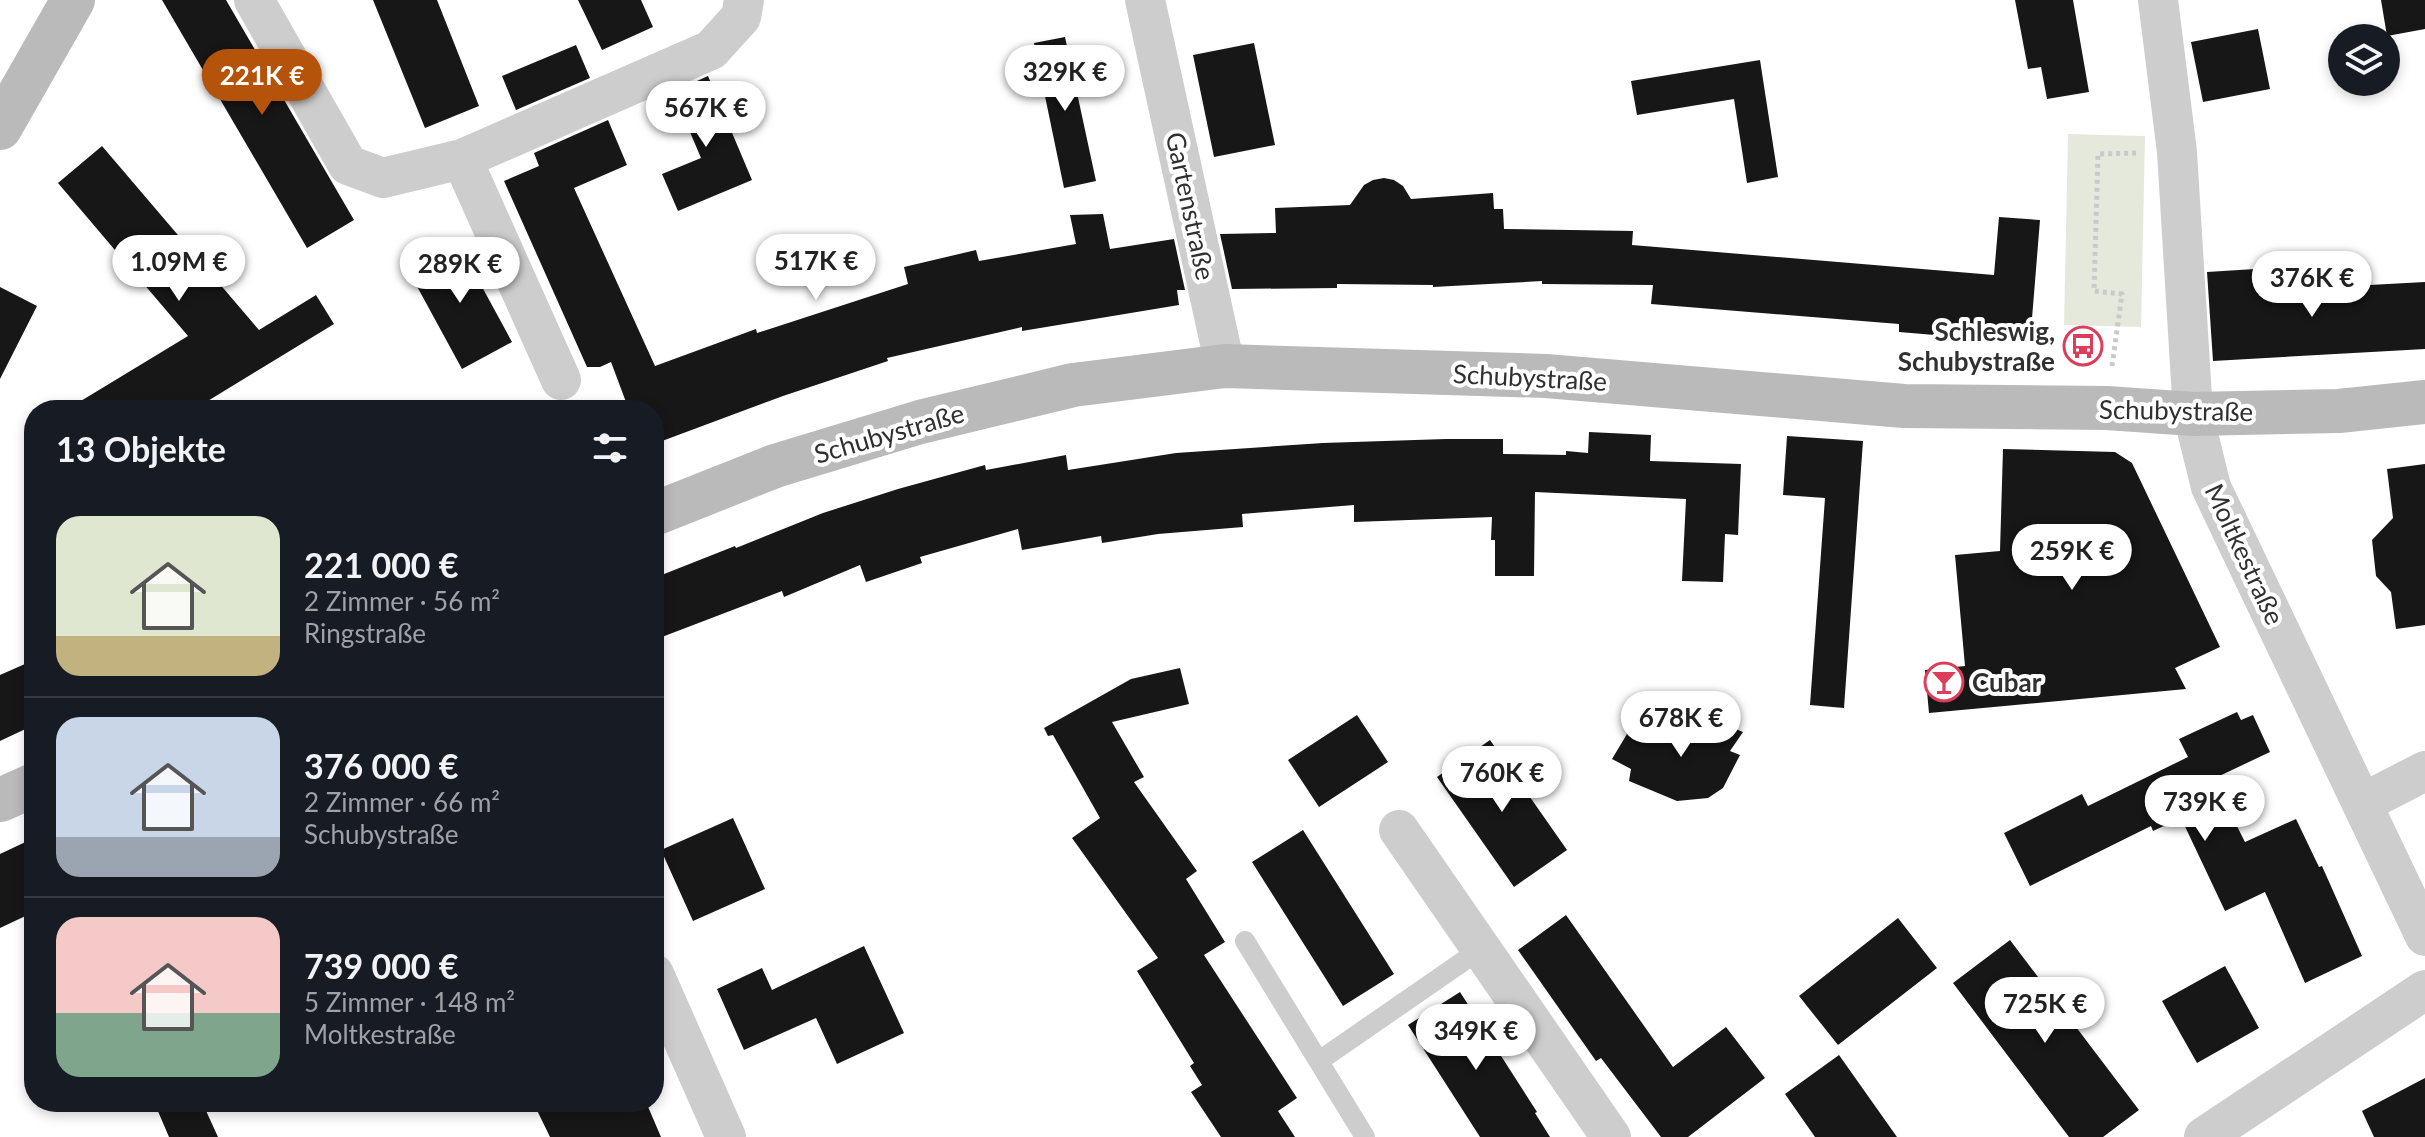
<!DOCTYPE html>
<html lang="de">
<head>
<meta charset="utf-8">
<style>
	:root { --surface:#171b24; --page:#242831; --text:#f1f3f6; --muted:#9ea1a6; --line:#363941; --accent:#b45309 }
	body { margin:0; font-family:Lato,sans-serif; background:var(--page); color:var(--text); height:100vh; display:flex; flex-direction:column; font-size:30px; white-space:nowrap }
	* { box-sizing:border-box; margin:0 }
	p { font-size:26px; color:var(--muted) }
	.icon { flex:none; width:44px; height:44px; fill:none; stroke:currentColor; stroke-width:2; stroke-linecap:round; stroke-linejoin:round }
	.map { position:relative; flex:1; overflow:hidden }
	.drawer { position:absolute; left:24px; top:400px; width:640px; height:712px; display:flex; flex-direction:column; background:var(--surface); border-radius:32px; box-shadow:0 4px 12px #0003 }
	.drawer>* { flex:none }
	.tools { position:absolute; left:2328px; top:24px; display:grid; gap:16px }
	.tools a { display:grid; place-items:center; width:72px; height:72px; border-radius:50%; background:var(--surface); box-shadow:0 4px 12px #0003; font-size:40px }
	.price { position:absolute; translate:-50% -68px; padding:0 18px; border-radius:28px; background:#fff; color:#222; font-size:26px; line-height:52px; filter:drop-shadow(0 2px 4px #0008) }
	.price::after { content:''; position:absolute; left:50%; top:48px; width:24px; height:18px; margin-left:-12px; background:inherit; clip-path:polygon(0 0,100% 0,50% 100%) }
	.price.active { background:var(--accent); color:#fff }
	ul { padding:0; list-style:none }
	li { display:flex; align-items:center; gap:24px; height:200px; padding:0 32px }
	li+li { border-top:2px solid var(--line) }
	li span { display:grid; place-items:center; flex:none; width:224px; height:160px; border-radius:24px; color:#555 }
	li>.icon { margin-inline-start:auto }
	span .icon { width:96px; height:96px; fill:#fffc; stroke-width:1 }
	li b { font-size:34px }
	h2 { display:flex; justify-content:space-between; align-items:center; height:96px; padding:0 32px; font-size:34px }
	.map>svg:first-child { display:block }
</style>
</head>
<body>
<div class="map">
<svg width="2425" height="1137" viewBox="0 0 2425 1137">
	<rect width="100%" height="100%" fill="#fff"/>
	<path fill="#e5e9dc" d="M2068,134L2145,136L2141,327L2064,325Z"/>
	<path fill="#171717" d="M162,0H226L354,220L307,248Z
		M373,0H437L479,106L425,128Z
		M578,0H641L653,27L602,50Z
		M2015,0H2073L2089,92L2047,99L2041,67L2028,69Z
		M2381,0H2425V29L2387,36Z
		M2258,29L2270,89L2203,102L2191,42Z
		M1065,37L1096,181L1064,188L1034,43Z
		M1254,43L1275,145L1214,157L1193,55Z
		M576,45L590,78L516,110L502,76Z
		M1760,60L1778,177L1747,183L1734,99L1637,115L1631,81Z
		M708,76L752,180L678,211L662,174L701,158L673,92Z
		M608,120L627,165L574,188L655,366L756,329L757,333L908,284L904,267L976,250L979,261L1076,244L1070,215L1103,214L1110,249L1174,239L1185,290H1177L1179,305L1022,331V327L887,358L888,361L783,396L654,444V410H629L611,362L600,367H587L504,181L539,166L534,153Z
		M102,146L259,330L316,295L334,324L193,410H66L188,336L58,183Z
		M1384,178L1394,180L1403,186L1411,199L1493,193L1494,209H1503L1504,229L1633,231L1632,245L1994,275L1999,217L2040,220L2030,343L1899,332V324L1651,304L1653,285L1542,284V281L1433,287V285L1337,284V288L1232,289L1220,234L1276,233L1275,208L1350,205L1364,185L1373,180Z
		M457,241L512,342L462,369L407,268Z
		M2255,269L2256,291L2425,282V349L2213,361L2207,272Z
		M0,287L37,306L0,379Z
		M1589,432L1651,435L1650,461L1741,464L1738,535L1725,534L1723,582L1682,581L1686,499L1535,492L1534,576H1495V540H1491L1492,517L1354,522V505L1242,514L1243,527L1158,534L1102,543L1101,536L1022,550L1018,529L920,557L922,563L866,582L860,565L784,597L782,591L654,640V578L735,546L736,548L823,513L898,489L985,465L986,470L1066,455L1068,470L1176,453L1323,443L1446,439H1503V454L1566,455V451L1588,453Z
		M1787,436L1863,441L1844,708L1810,705L1825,498L1783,495Z
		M2003,449L2115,452L2132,463L2220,647L2175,668L2186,689L1929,713L1925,670L1965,666L1955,555L2000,551Z
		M2425,464V625L2396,629L2391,592L2376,576L2372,540L2393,518L2387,469Z
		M34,660V725L0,741V675Z
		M1180,668L1189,704L1112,722L1144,777L1134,782L1197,871L1186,879L1225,942L1204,955L1297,1098L1278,1111L1295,1137H1221L1191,1092L1202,1085L1190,1066L1194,1063L1137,971L1158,958L1072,838L1100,818L1053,735L1048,736L1044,728L1131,679Z
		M2237,712L2241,720L2253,715L2270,752L2213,779L2245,842L2296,819L2319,867L2322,866L2362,956L2305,983L2265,892L2225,911L2181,818L2153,831L2151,826L2030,886L2004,833L2082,794L2088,806L2188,757L2179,739Z
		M1701,714L1743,732L1730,751L1740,755L1723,788L1708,798L1677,801L1629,781L1631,769L1612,759L1633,724L1657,735L1686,731Z
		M1357,715L1388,762L1319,807L1288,760Z
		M1490,740L1567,850L1514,887L1437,777Z
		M733,818L765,889L693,921L661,850Z
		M1303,830L1394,974L1343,1006L1252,862Z
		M34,838V912L0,928V854Z
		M1566,915L1673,1067L1726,1027L1765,1078L1688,1137H1661L1601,1058L1596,1061L1518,950Z
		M1898,918L1937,968L1838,1045L1799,996Z
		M2010,940L2139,1110L2103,1137H2069L1953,983Z
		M864,946L904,1033L837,1064L816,1018L744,1050L717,989L762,968L772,990Z
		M2225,966L2259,1028L2197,1063L2162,1001Z
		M1460,992L1537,1112L1535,1113L1550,1137H1480L1408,1025Z
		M1839,1055L1897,1137H1815L1785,1094Z
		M2425,1078V1137H2374L2362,1111Z
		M154,1102H202L218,1137H169Z
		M533,1102H646L661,1137H550Z"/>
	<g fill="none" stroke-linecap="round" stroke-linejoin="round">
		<path stroke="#cacaca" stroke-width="5" stroke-dasharray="4 4" stroke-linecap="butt" d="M2112,366L2122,294L2094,291L2098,154L2136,153"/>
		<path stroke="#cdcdcd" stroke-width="20" d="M1245,941L1365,1137
			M1319,1061L1481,949"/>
		<path stroke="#cdcdcd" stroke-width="40" d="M254,0L348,165L383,178L462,159L711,50L741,17L744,0
			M1145,0L1225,366
			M2158,0L2177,152L2193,414L2211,487L2425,936
			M462,159L561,380
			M2363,803L2425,771
			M1399,830L1611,1137
			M654,974L726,1137
			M2204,1137L2425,990"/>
		<path stroke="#bababa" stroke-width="44" d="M0,128L73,0
			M654,514L775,466L920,422L1073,385L1225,366L1546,376L1904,406L2107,408L2193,414L2339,411L2425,402
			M0,800L34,785"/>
	</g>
	<defs>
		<symbol id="bus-ring" viewBox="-11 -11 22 22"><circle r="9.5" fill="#fff" stroke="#dc3d59" stroke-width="1.5"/><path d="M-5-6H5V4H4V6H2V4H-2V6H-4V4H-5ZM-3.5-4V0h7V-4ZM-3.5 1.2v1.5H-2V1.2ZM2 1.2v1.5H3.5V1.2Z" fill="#dc3d59"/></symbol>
		<symbol id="bar-ring" viewBox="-11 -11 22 22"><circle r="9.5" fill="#fff" stroke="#dc3d59" stroke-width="1.5"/><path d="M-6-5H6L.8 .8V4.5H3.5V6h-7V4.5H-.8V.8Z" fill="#dc3d59"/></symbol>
	</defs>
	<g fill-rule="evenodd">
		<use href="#bus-ring" x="2061" y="324" width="44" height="44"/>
		<use href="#bar-ring" x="1922" y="660" width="44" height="44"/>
	</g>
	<g text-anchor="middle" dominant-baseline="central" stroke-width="8" stroke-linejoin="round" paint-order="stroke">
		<g font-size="26" fill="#303030" stroke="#fff">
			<text transform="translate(1191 206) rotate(78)">Gartenstraße</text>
			<text transform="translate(1530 377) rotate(3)">Schubystraße</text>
			<text transform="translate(2176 410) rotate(1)">Schubystraße</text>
			<text transform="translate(889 433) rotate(-16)">Schubystraße</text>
			<text transform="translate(2245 554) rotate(65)">Moltkestraße</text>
		</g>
		<g font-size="26" font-weight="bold" fill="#303030" stroke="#fff" text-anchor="end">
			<text x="2055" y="331">Schleswig,<tspan x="2055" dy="30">Schubystraße</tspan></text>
			<text x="1972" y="682" text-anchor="start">Cubar</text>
		</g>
	</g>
</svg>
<div class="tools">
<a><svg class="icon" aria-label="layers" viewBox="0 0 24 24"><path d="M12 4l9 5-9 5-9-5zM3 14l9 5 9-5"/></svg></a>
</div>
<b class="price" style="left:1065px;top:113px">329K €</b>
<b class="price active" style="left:262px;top:117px">221K €</b>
<b class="price" style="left:706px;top:149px">567K €</b>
<b class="price" style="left:816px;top:302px">517K €</b>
<b class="price" style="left:179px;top:303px">1.09M €</b>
<b class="price" style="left:460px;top:305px">289K €</b>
<b class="price" style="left:2312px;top:319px">376K €</b>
<b class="price" style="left:2072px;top:592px">259K €</b>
<b class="price" style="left:1681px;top:759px">678K €</b>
<b class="price" style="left:1502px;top:814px">760K €</b>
<b class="price" style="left:2205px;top:843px">739K €</b>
<b class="price" style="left:2045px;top:1045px">725K €</b>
<b class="price" style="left:1476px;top:1072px">349K €</b>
<section class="drawer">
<h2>13 Objekte<svg class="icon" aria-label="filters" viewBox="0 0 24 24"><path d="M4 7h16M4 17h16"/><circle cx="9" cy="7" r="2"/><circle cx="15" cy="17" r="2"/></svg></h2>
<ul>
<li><span style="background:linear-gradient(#dfe7d0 75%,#c2b280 0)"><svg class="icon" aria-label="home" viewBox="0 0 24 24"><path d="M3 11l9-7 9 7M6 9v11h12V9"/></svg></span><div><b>221 000 €</b><p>2 Zimmer · 56 m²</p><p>Ringstraße</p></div></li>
<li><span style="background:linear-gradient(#c9d6e8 75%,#9aa5b1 0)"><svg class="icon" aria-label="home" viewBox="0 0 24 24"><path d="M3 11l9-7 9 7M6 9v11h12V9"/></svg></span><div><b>376 000 €</b><p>2 Zimmer · 66 m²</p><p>Schubystraße</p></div></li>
<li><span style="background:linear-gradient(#f6c9c9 60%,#7fa58c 0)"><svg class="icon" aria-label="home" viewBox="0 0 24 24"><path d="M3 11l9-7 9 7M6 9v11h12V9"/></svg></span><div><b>739 000 €</b><p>5 Zimmer · 148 m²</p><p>Moltkestraße</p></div></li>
</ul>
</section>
</div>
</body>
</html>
